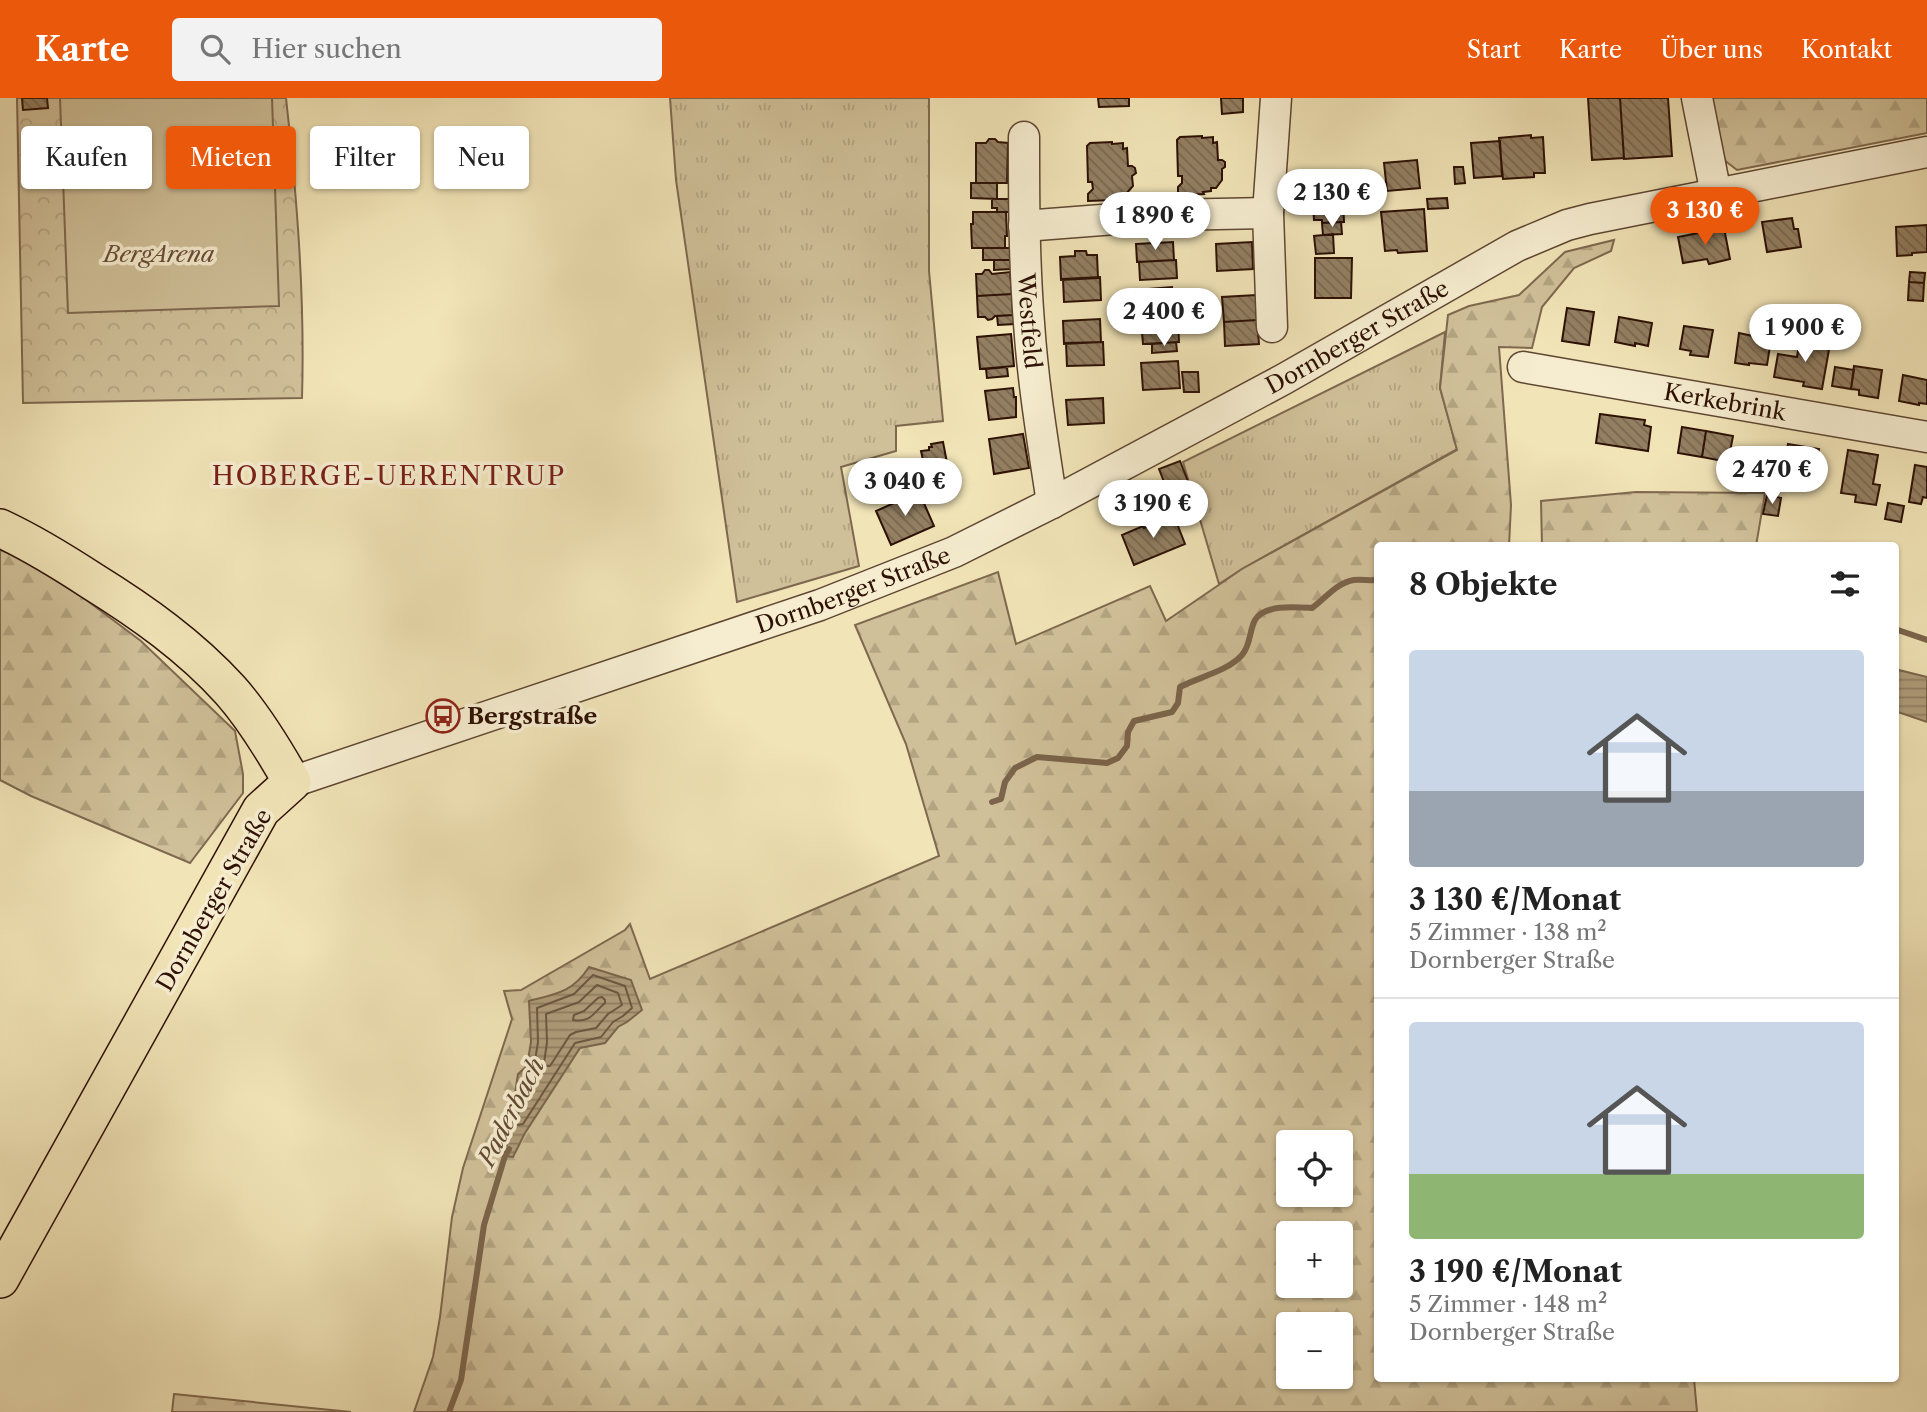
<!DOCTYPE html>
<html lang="de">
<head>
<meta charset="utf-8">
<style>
	:root { --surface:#fff; --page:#f2f2f2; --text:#222; --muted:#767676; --line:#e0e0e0; --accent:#ea580c }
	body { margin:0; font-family:"Libre Caslon Text",serif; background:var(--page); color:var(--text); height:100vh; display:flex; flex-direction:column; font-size:26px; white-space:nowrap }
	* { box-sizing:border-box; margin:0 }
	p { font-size:23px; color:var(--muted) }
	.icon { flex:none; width:38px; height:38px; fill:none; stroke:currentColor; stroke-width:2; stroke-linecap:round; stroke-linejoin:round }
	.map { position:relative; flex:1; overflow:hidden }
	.panel { position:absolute; left:1374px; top:444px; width:525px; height:840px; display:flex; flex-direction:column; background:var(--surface); border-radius:7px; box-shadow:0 2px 5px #0004 }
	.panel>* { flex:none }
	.guide { position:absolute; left:21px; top:28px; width:665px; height:63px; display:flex; gap:14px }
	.buttons { position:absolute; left:1276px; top:1032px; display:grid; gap:14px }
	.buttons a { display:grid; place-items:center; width:77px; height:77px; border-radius:7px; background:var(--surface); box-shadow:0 2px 5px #0004; font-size:35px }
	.price { position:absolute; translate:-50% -60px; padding:0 16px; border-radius:24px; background:#fff; color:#222; font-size:23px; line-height:46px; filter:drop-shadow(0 2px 4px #0008) }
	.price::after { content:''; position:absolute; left:50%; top:42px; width:21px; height:16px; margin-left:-10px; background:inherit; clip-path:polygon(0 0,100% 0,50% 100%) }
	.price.active { background:var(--accent); color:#fff }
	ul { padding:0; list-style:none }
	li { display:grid; align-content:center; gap:14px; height:371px; padding:0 35px }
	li+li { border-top:2px solid var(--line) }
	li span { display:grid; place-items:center; height:217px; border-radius:7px; color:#555 }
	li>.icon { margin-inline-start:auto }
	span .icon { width:126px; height:126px; fill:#fffc; stroke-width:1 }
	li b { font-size:30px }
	h2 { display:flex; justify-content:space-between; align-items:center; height:84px; padding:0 35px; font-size:30px }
	.pill { padding:0 24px; border-radius:7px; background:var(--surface); box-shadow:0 2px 5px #0004; font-size:24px; line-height:63px }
	.pill.active { background:var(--accent); color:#fff }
	header { display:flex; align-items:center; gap:42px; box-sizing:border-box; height:98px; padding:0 35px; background:var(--accent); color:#fff }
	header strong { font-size:33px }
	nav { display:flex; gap:38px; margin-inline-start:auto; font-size:24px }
	.search { width:490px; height:63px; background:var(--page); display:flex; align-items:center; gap:18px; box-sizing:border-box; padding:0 24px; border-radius:7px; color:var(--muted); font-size:26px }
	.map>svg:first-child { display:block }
</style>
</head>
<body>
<header>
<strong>Karte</strong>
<div class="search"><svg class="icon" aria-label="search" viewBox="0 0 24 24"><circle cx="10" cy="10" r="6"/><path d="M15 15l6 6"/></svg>Hier suchen</div>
<nav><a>Start</a><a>Karte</a><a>Über uns</a><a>Kontakt</a></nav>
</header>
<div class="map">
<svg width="1927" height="1314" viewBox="0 0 1927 1314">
	<defs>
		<pattern id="grass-tufts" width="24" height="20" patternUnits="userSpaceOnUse" patternTransform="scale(1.75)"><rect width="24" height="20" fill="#d0c099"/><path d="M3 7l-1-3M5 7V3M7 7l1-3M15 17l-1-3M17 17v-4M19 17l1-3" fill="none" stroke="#b3a482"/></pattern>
		<pattern id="forest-firs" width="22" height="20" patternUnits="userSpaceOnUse" patternTransform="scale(1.75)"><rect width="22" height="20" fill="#d0c099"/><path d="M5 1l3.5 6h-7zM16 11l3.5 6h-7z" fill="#b3a482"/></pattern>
		<pattern id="park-crowns" width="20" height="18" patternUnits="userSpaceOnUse" patternTransform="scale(1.75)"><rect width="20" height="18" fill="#d0c099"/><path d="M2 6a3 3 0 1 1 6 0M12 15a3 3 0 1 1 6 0" fill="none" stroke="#b3a482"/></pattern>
		<pattern id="water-rules" width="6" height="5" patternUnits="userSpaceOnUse" patternTransform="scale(1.75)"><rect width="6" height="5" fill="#af9c7a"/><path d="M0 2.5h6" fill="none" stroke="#8f7e62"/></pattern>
		<pattern id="building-back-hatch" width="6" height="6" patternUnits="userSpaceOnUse" patternTransform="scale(1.75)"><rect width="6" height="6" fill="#937f62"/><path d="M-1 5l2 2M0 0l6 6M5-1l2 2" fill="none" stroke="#78674f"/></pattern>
	</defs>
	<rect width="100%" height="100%" fill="#f1e4b7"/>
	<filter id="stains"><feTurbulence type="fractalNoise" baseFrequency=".00286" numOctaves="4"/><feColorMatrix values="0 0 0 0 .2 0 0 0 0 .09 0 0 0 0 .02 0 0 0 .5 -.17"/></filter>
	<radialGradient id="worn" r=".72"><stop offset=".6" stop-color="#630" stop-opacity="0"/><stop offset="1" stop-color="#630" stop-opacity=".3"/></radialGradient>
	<path fill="url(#grass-tufts)" stroke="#7f684f" stroke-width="2" d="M670,0H929V173L943,323L896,328V353L841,369L859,468L737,504L676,82Z
		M1445,234L1440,290L1457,351L1242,471L1219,486L1183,364Z"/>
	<path fill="url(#forest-firs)" stroke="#7f684f" stroke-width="2" fill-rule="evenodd" d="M1712,0H1927V35L1737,72L1724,62Z
		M1614,142L1611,153L1574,170L1542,209L1532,250L1499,249L1511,407L1509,448H1377V1281H1694L1697,1314H414L433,1259L440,1219L452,1119L463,1070L512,921L504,893L521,892L625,832L630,826L650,881L939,758L906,646L855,527L998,474L1016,546L1150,488L1166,523L1242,471L1457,352L1440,290L1448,217L1469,208L1519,197L1565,154ZM1288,1045H1340V1097H1288ZM1288,1136H1340V1188H1288ZM1288,1227H1340V1279H1288Z
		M1636,394L1765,395L1756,448H1542L1541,403Z
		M0,452L22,460L85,501L141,543L235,633L243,676V695L190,765L31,698L0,682Z
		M174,1296L351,1314H172Z"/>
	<path fill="url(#park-crowns)" stroke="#7f684f" stroke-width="2" d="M17,0H286C297,100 305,200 302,300L23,305Z"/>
	<path fill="#d0c099" stroke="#7f684f" stroke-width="2" d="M60,0H272L279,208L68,215Z"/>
	<path fill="url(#water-rules)" stroke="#7b644b" stroke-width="2" d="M1895,571L1927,579V624L1895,613Z
		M589,869L631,882L642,912L627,924L618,929L605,945L580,950L525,1035L513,1059L505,1058L518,976L527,968L531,944L529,903C556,896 573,894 589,869Z"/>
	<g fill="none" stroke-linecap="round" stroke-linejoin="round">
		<path stroke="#6e5640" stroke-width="2" d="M593,877L625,888L632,910L623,918L613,924L601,939L575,945L523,1026L518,1027L517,1023L525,981L534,969L538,944L537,910L574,896Z
			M597,887L618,895L622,907L608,916L596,930L576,934L570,937L550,968H545L544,965L547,944L546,916L579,904Z
			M602,899L605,902V905C593,915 591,925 573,922L574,917L584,913L598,900Z"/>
		<path stroke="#7b644b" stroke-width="6" d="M1895,531L1927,542
			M992,704L1001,701L1005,684L1015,670L1037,659L1107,665L1118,660L1127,648L1128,634L1134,623L1172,614L1178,605L1180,589C1199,579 1228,573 1242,557C1251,547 1249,533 1255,522C1265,506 1296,509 1312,510C1326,500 1336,485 1354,482C1362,481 1370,483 1377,482
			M449,1314L461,1282L484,1127L505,1058L509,1051"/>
	</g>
	<path fill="url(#building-back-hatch)" stroke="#2e1105" stroke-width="2" d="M22,0H47L48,10L23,12Z
		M1098,0H1129V8L1099,9Z
		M1221,0H1243V14L1222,16Z
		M1588,0H1620L1624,60L1592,62Z
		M1620,0H1668L1672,58L1624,61Z
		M1531,37V40L1543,39L1545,75H1534V79L1503,81L1499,40Z
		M1202,38V40L1213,39V45L1217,44L1218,62H1222L1225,64V69L1222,71V82L1216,90H1211V93L1203,94L1204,96L1178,97V89L1182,85V78H1178L1177,42L1180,39Z
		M989,41H995L998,44L1008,45L1007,85H976V45H986Z
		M1500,43L1502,78L1474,80L1471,45Z
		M1112,44V46L1123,45V51L1127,50L1128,68H1132L1135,70L1136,75L1132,78L1133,88L1126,96H1121V99L1114,100V102L1088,103V96L1093,91L1092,84H1088L1087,48L1090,45Z
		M1417,62L1420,90L1387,93L1384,65Z
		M1454,69H1463L1465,85L1455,86Z
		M971,85H997V101L971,100Z
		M1346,85L1347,103H1343L1344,124L1322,125V122H1314L1312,91L1325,90V86Z
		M1447,100L1448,110L1428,111L1427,101Z
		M992,101H1010V114H997V110H992Z
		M1424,111L1427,153L1398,155L1397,152L1385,153L1381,114Z
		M973,114H1006L1007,138H1005V150H972L971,126H973Z
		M1792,120L1794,131H1798L1801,149L1767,154L1762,124Z
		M1341,124L1342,136L1323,137L1322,125Z
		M1927,127V154L1912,155V157L1897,158L1896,129Z
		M1724,130L1730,161L1709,166L1707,161L1683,165L1678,139Z
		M1333,136L1334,155L1316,156L1314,138Z
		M1173,144L1174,162L1137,164L1136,146Z
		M1252,144L1253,171L1217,173L1216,146Z
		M983,150H1010L1011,162H983Z
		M1075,153H1086L1087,157H1097L1098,180L1061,182L1060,159L1075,158Z
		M1315,160H1352L1351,200H1315Z
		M994,162H1011V171L994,172Z
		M1176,162L1177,180L1140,182L1139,164Z
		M985,172H989L992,176L1010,174L1012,196L977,198L976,176H982Z
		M1910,174L1925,175L1924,185L1909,184Z
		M1100,179L1101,202L1064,204L1063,181Z
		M1909,184L1924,185L1923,203L1908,202Z
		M1172,189L1173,199L1150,200L1149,191Z
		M1012,196L1013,217L995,218L992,221L988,222L985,219H978L977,198Z
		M1256,197L1257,222L1224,224L1222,199Z
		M1175,199L1176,221L1140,223L1139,200Z
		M1567,210L1594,214L1589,247L1562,243Z
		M1014,217L1015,226L998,227L997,218Z
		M1619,219L1652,225L1648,248L1635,245V248L1615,244Z
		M1100,221L1101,244L1064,246L1063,223Z
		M1178,221L1179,244L1143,246L1141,223Z
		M1257,222L1259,246L1225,248L1224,224Z
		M1684,228L1713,232L1708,259L1690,257L1691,253L1680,251Z
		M1739,235L1771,242L1767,267L1749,265V267L1735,265Z
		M1011,236L1014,268L980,271L977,239Z
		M1800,241L1830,246L1822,291L1803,288L1804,284L1774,279L1778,256L1797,259Z
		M1103,244L1104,267L1067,268L1066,245Z
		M1176,244L1177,253L1152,255V246Z
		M1178,263L1180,290L1143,292L1141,265Z
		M1854,268L1882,272L1878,300L1859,297V292L1851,291Z
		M1007,269L1008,278L987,280L986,271Z
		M1835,269L1854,272L1851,291L1832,288Z
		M1182,274H1198L1199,294H1184Z
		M1903,277L1927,282V306L1919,305V307L1899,303Z
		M1013,290L1014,299H1016V319L989,322L985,293Z
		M1103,300L1104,325L1068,327L1066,302Z
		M1600,316L1645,322L1644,327L1651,329L1648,353L1596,345Z
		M1682,329L1706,333L1702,359L1678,355Z
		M1706,333L1733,338L1728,364L1702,359Z
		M1023,336L1029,370L994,376L989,341Z
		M943,344L949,375L927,380L921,353L929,352V349H932L931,346Z
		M1788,346L1819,351L1814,378L1802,376L1800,386L1782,383Z
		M1848,352L1878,357L1873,386L1880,387L1876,407L1855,404L1856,397L1841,395Z
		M1180,363L1191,391L1170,399L1159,371Z
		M1915,367L1927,369V400L1923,399L1921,406L1909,404Z
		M919,394L934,428L891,447L876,413Z
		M1767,397L1781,400L1778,418L1763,416Z
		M1888,405L1904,408L1901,424L1885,421Z
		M1174,418L1185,446L1134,467L1122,437L1143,428L1144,430Z"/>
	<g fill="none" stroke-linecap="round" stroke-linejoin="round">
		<defs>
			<g id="minor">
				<path d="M1697,0L1716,96"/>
				<path id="s1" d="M1024,39C1024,101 1024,163 1029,225C1033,286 1043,345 1052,405"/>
				<path d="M1024,128L1167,117L1268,115"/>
				<path d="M1272,229L1268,115L1276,0"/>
				<path id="s2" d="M1523,269L1927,339"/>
				<path id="s3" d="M292,684L820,507L954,454L1052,405L1284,281L1517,148L1567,127L1590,121L1927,54"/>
			</g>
			<path id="major" d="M0,430C32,445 63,464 92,483C142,514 190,548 230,592C254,619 274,652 292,684L261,712L0,1181"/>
		</defs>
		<use href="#minor" stroke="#5f4632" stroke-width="33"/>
		<use href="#major" stroke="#2e1105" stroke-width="40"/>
		<use href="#minor" stroke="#f6edd0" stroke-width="30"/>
		<use href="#major" stroke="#f1e4b7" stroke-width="37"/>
	</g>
	<defs>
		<symbol id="bus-ring" viewBox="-11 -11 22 22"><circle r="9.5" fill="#f6edd0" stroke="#8f2418" stroke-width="1.5"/><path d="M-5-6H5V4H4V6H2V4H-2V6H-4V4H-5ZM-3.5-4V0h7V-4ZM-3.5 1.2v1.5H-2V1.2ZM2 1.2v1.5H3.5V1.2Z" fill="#8f2418"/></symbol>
	</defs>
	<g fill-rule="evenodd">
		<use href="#bus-ring" x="424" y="599" width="38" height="38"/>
	</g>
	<g text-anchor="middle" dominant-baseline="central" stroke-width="7" stroke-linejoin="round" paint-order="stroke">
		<g font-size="23" font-style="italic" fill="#674e39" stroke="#f6edd0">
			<text x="159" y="156">BergArena</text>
		</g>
		<g font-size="23" fill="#2e1105" stroke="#f6edd0">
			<text stroke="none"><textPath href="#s1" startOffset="184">Westfeld</textPath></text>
			<text stroke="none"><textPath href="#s3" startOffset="1158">Dornberger Straße</textPath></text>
			<text stroke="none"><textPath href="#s2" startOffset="205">Kerkebrink</textPath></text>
			<text stroke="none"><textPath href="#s3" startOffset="593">Dornberger Straße</textPath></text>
			<text transform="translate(214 802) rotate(-60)">Dornberger Straße</text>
		</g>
		<g font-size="23" font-weight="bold" fill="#2e1105" stroke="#f6edd0" text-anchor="start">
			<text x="467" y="618">Bergstraße</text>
		</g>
		<g font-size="24" font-style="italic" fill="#624934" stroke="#f6edd0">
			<text transform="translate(511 1014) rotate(-63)">Paderbach</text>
		</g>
		<g font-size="26" letter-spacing="2" fill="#7a1f14" stroke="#f6edd0">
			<text x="389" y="378">HOBERGE-UERENTRUP</text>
		</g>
	</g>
	<rect width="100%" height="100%" filter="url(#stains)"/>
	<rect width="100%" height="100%" fill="url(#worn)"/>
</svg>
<div class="buttons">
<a><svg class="icon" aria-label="locate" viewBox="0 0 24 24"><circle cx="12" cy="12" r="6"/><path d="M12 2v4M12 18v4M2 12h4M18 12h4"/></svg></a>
<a>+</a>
<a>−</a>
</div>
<b class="price" style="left:1332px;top:131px">2 130 €</b>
<b class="price active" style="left:1705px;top:149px">3 130 €</b>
<b class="price" style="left:1155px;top:154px">1 890 €</b>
<b class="price" style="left:1164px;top:250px">2 400 €</b>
<b class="price" style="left:1805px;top:266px">1 900 €</b>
<b class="price" style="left:1772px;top:408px">2 470 €</b>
<b class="price" style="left:905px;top:420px">3 040 €</b>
<b class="price" style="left:1153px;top:442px">3 190 €</b>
<div class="guide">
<a class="pill">Kaufen</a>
<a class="pill active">Mieten</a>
<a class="pill">Filter</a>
<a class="pill">Neu</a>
</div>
<section class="panel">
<h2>8 Objekte<svg class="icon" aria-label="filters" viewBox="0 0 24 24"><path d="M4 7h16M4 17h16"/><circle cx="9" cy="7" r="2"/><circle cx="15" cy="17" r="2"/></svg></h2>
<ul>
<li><span style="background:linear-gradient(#c9d6e8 65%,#9aa5b1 0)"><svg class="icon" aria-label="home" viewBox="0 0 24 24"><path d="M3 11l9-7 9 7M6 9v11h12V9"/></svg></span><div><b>3 130 €/Monat</b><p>5 Zimmer · 138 m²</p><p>Dornberger Straße</p></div></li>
<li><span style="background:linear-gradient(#c9d6e8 70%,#8fb573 0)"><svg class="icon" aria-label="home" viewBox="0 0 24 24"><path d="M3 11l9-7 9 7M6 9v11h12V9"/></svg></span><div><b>3 190 €/Monat</b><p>5 Zimmer · 148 m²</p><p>Dornberger Straße</p></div></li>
</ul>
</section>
</div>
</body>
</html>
